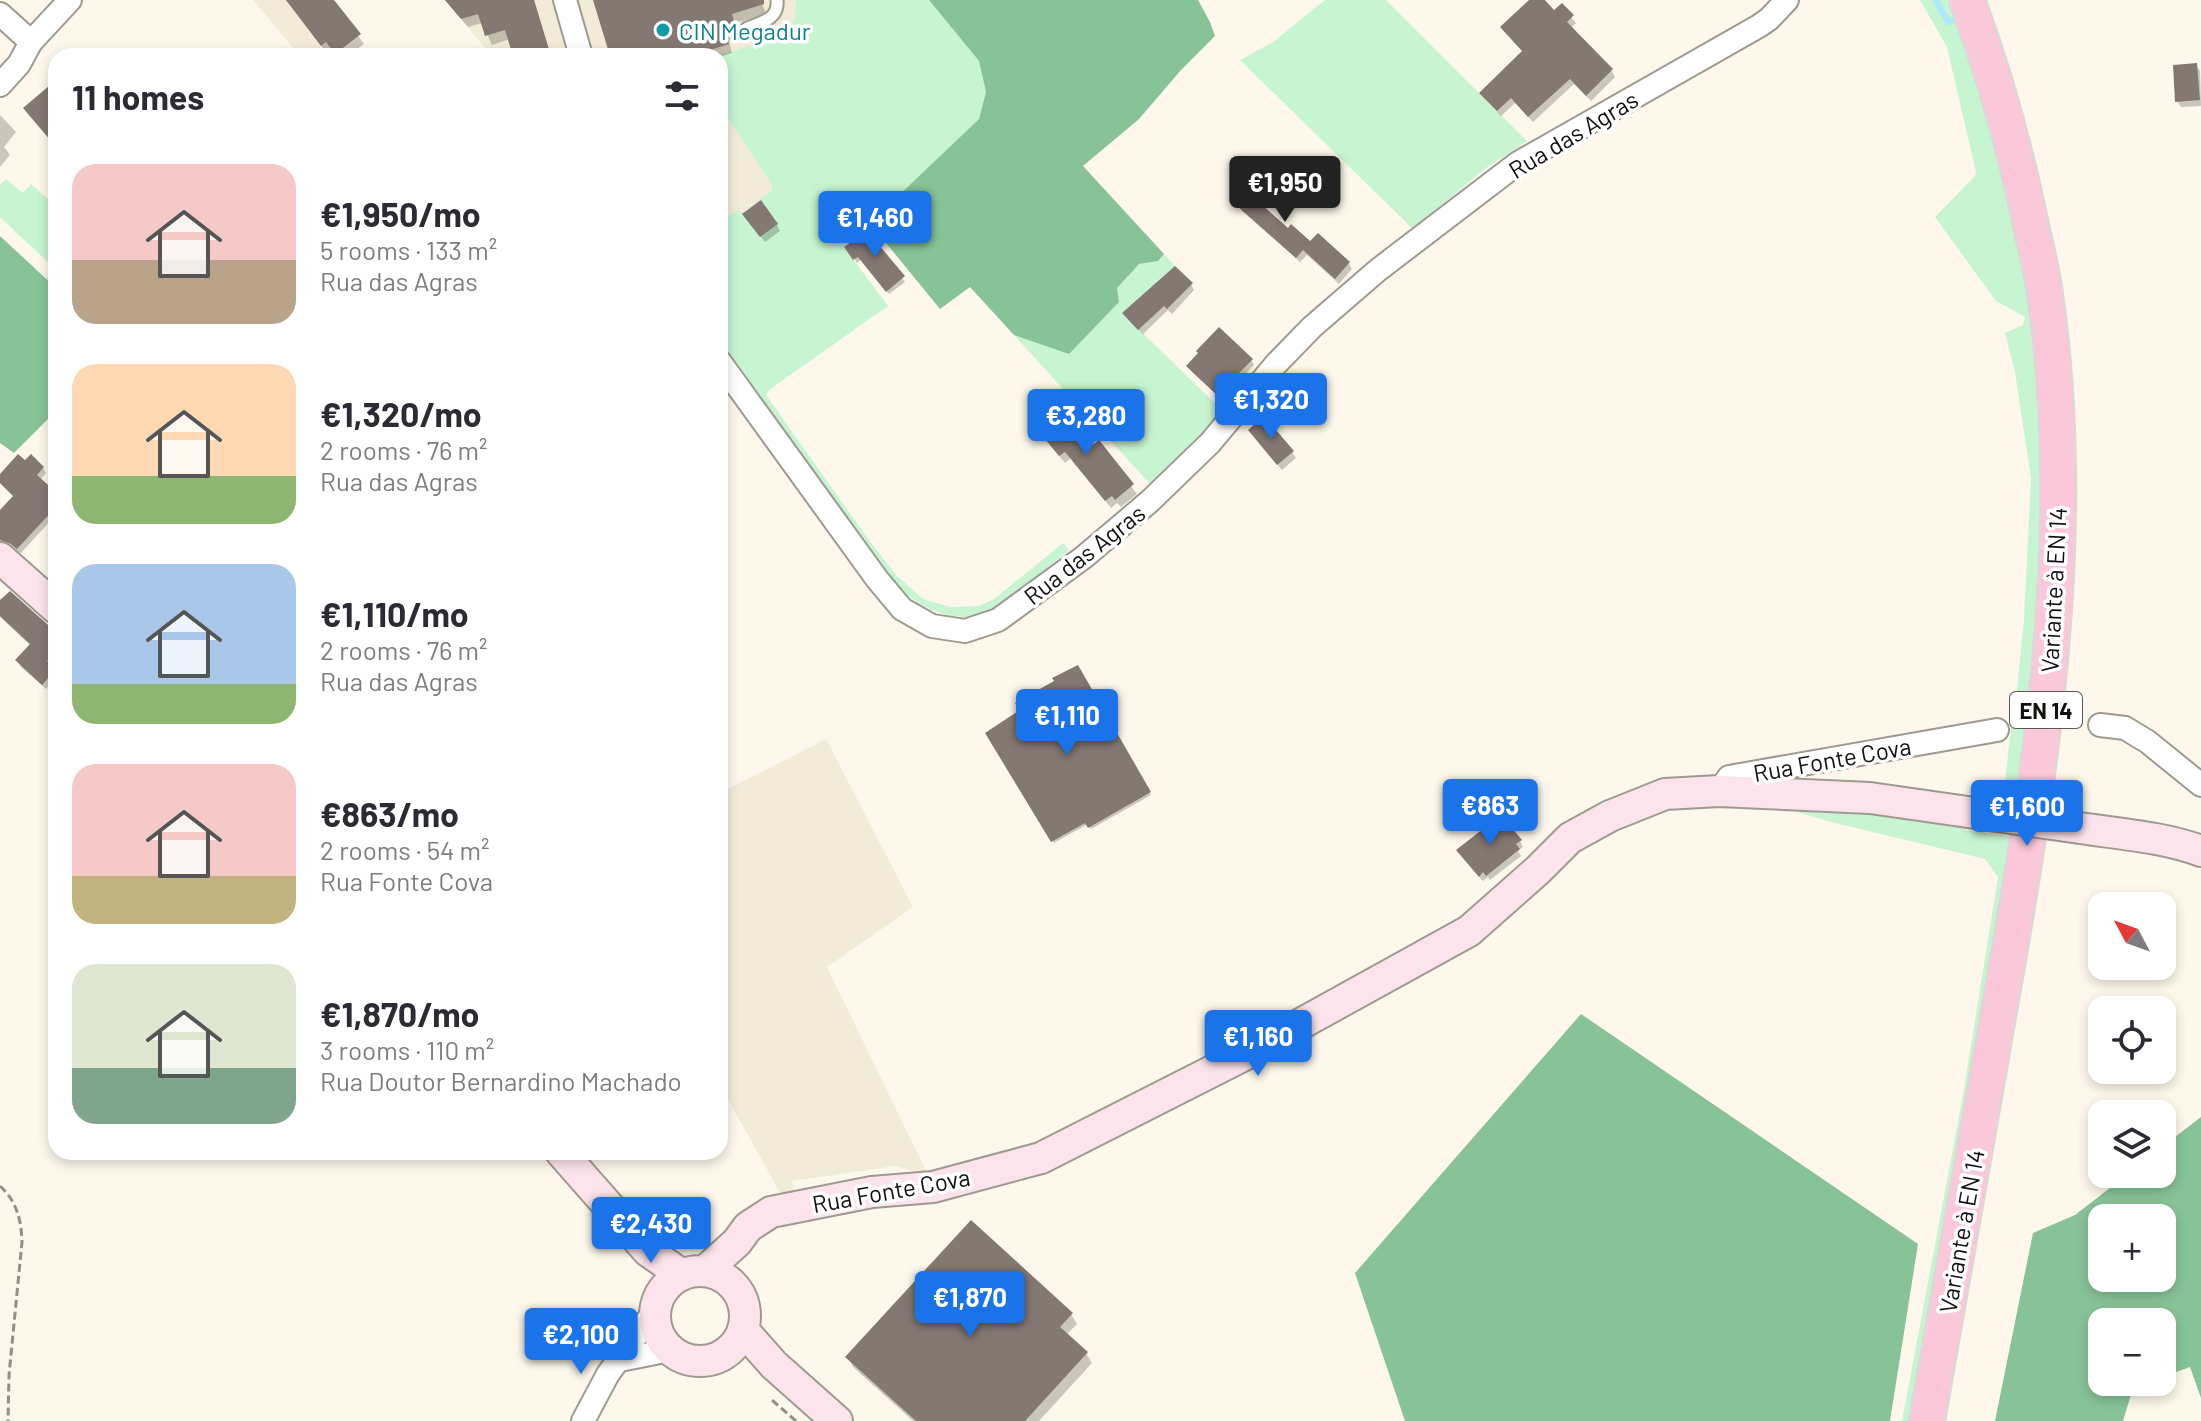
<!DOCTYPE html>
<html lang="en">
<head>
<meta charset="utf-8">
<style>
	:root { --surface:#fff; --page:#f7f7f7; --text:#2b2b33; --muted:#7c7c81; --accent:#1a73e8 }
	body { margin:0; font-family:Barlow,sans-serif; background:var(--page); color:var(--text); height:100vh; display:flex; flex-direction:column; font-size:30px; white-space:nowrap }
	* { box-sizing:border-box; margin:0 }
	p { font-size:26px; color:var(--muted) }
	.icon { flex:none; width:44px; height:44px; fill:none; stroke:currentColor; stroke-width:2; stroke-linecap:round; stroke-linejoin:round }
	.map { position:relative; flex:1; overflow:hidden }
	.drawer { position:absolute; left:48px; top:48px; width:680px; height:1112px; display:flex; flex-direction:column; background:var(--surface); border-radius:24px; box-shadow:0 4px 12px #0003 }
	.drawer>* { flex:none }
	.needle { width:52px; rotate:311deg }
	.tools { position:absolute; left:2088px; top:892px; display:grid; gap:16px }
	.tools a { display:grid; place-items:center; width:88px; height:88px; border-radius:16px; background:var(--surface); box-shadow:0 4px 12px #0003; font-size:40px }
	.price { position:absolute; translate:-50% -68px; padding:0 18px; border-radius:8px; background:var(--accent); color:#fff; font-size:26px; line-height:52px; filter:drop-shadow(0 2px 4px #0008) }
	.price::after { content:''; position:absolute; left:50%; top:48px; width:24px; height:18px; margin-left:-12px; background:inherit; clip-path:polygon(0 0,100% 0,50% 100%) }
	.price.on { background:#222; color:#fff }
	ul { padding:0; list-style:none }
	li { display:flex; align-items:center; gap:24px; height:200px; padding:0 24px }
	li span { display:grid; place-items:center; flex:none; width:224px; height:160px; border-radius:24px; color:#555 }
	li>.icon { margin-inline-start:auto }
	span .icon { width:96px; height:96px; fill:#fffc; stroke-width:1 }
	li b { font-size:34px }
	h2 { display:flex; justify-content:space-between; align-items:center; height:96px; padding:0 24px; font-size:34px }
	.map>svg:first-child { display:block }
</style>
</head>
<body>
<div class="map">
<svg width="2201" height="1421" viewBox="0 0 2201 1421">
	<rect width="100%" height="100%" fill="#fdf8eb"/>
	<path fill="#f2ebd7" d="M253,0H334L361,34L332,56H300Z
		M445,0H801L798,26L720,79V56H492Z
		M720,106L772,185L760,237L738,210L720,219Z
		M826,739L913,907L827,967L928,1175L895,1166L792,1181L794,1193L787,1205L720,1085V793Z"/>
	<path fill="#c7f4d1" d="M796,0H929L979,61L986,92L979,119L876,217L873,227L844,247L888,306L769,390L766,395L871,543L897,576L923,599L950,607L979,606L994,599L1063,543L1069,550L1002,604C966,630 928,613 898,588L720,342V219L738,210L743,213L771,191L772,185L720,106V56H716C733,51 783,38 792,25C796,18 796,8 796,0Z
		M1325,0H1386L1527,141L1486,168L1413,229L1240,60L1273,42Z
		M1920,0H1949L1971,50L2012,201L2034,330L2031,334C2038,399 2042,464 2041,529C2040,620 2029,711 2017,801L2003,799L2012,720L2014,719L2024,619L2031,478L2015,372L2005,333L2023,325L2025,317L1996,301L1935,217L1975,176L1976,172L1947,47Z
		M6,179L23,193L31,184L56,206V288L46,279L55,269L0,217V185Z
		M1164,254L1175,266L1122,313L1225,413L1151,485L1014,335L1069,353L1119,302L1116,288L1139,264L1158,261Z
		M1770,799L1966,826V830L2014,837L1912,1421H1902L1963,1095L1998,877L1985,859L1827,821L1784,808Z"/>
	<path fill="#88c397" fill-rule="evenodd" d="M929,0H1198L1210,22L1215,36L1181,70L1139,119L1083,166L1164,254L1158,261L1139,264L1117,288L1119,302L1069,354L1014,335L970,287L940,309L873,227L876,217L979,119L986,92L979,61Z
		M0,236L56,288V411L14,453L0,443Z
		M1581,1014L1918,1244L1890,1421H1405L1355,1273Z
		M2201,1117V1398L2190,1367L2162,1377V1322H2102V1382H2149L2133,1388L2123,1421H1995L2033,1233L2075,1215L2128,1174H2162V1147ZM2102,1218H2162V1278H2102Z"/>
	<path fill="#0003" d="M286,0H332L364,44L348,56H337L332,50L327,53Z
		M445,0H534L551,56H515L510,39L492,45L482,23L468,27Z
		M595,0H761L766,14L735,23L740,38L729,41L732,53L720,57L612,56Z
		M1532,0H1542L1554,13L1562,6L1576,23L1571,28L1611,70L1615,77L1591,101L1574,84L1533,122L1515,103L1501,116L1482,94L1524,53L1502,28Z
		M2196,65L2200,71L2201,106L2181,107L2177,101Z
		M720,70L725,88H722L725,97L720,98Z
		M0,115L16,132L4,147L10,155L0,167Z
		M1267,174L1271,179L1253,199L1288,230L1311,244L1318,236L1349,264L1352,269L1339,284L1307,255L1300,262L1242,211L1239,205L1248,194L1234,179Z
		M748,220L777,225L780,231L765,242Z
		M882,241L884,245L879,248L905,282L889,294L861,260L857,263L847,248Z
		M1191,284L1194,290L1172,314L1168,310L1143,334L1128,319Z
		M1251,360L1254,365L1221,399L1192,372L1188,366Z
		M1063,422L1089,450L1098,443L1137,494L1121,507L1117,503L1111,508L1071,458L1065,463L1042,435Z
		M1250,431L1292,452L1296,458L1282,470Z
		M43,468L46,473L40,480L56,496V522L52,519L21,553L0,542V513L15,497L1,484L0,477Z
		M56,571V584L51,577Z
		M0,603L56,635V661L50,667L56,673V678L46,689L21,667L18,661L31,646L0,617Z
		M1077,667L1151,795L1091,829L1088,824L1054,843L988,734L1022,711Z
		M1520,841L1523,847L1518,851L1521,856L1490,880L1488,877L1483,881L1462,856Z
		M1071,1314L1077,1324L1066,1335L1086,1353L1092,1363L1039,1421H913L853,1367L848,1357Z"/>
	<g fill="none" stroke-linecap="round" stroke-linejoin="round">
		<path stroke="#a9e9fc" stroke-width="6" d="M1936,0L1948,22L1955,19"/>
	</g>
	<path fill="#847872" d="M286,0H334L361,34L335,54L326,42L321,46Z
		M445,0H534L550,53L542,56H513L505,30L485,36L478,14L461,19Z
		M593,0H764V4L732,14L736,29L725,32L729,44L713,49L715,56H610Z
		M1529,0H1545L1554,10L1562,3L1574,15L1567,22L1613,69L1586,96L1570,79L1528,117L1511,98L1497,111L1479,93L1522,51L1500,27Z
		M2197,63L2200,100L2175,102L2173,65Z
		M56,80V147L23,108Z
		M1251,157L1269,172L1250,194L1288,228L1291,224L1310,241L1318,233L1350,262L1335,279L1303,250L1296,258L1236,205L1247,193L1232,179Z
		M761,200L778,224L760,237L742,214Z
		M873,227L884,240L878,244L905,276L886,292L858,257L853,260L844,247Z
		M1175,266L1193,283L1167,309L1164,306L1138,330L1122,313Z
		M1219,327L1253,359L1217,395L1186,366L1198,353L1196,351Z
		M1056,410L1063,420L1066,417L1090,447L1099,440L1134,484L1115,500L1112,496L1105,501L1065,452L1059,456L1035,427Z
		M1264,416L1294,451L1277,465L1248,430Z
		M18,454L25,460L31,454L44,467L37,475L56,492V507L17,549L11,544L0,540V510L13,496L0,483V474Z
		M10,591L56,632V652L47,661L56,669L42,685L15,660L30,644L0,616V600Z
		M1078,665L1151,792L1088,828L1085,823L1051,842L985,733L1020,710L1015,703L1054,681L1052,678Z
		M1501,815L1522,840L1516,844L1520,849L1486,876L1483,872L1479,877L1456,850Z
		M971,1220L1073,1313L1060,1327L1088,1352L1025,1421H916L845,1357Z"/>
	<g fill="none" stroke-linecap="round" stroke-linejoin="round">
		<defs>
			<path id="lane" d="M747,28C762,22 779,19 777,0"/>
			<path id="street" d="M565,0L581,56
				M0,14L31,42
				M0,85L19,64L31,42L70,0
				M720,362L877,579L902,609L932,626L965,631L998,620L1084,557L1150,501L1210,443L1276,364L1312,327L1378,270L1518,163L1759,26L1769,19L1787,0
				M2100,725L2125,728L2148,742L2201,785
				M1719,791L1729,777L1997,730
				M620,1360L670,1350
				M583,1421L608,1374L655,1310"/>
			<path id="secondary" d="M0,558L56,608
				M2080,828C2120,834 2163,837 2201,851
				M561,1152L648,1251L682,1275
				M705,1271L737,1242L748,1227L771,1212L872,1192L933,1187L1041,1158L1248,1053L1469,931L1538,870L1570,838L1610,816L1665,794L1719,791L1870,798L1982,814
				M655 1316a45 45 0 1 1 90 0a45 45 0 1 1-90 0Z
				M743,1330L774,1365L837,1421"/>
			<path id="primary" d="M1927,1421C1952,1281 1976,1140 2001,1000C2042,767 2079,530 2045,294C2042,272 2037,251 2032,230C2016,152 1995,75 1967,0"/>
		</defs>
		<use href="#lane" stroke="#9f9a8f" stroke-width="15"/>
		<use href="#street" stroke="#9f9a8f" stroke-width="26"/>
		<use href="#secondary" stroke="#9f9a8f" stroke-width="34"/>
		<use href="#primary" stroke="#d9d9d8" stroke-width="38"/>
		<path stroke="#928f86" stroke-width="3" stroke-dasharray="8 4" stroke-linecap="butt" d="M0,1186C17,1202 21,1219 22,1242L9,1375L8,1421
			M774,1400L773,1401L796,1421"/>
		<use href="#lane" stroke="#fff" stroke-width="11"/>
		<use href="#street" stroke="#fff" stroke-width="22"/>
		<use href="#secondary" stroke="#fde4ec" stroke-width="30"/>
		<use href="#primary" stroke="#fbc8d9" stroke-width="34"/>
		<defs>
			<path id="secondary-bridge" d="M1982,814L2080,828"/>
		</defs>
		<use href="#secondary-bridge" stroke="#9f9a8f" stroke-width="34" stroke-linecap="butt"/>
		<use href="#secondary-bridge" stroke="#fde4ec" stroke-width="30"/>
	</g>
	<circle fill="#0f9aa8" stroke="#fff" stroke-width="3" cx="663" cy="30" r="8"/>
	<g text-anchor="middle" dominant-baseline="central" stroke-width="7" stroke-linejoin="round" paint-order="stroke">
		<rect fill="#fff" stroke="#585855" stroke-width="2" x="2010" y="692" width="72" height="36" rx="6"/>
		<g font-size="22" font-weight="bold" fill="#11100c">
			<text x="2046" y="710">EN 14</text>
		</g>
		<g font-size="24" fill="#0d838f" stroke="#fff" text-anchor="start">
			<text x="679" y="30">CIN Megadur</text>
		</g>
		<g font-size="24" fill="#11100c" stroke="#fff">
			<text transform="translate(1573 134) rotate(-31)">Rua das Agras</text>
			<text transform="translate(1084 554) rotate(-38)">Rua das Agras</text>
			<text transform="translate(2053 590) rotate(-87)">Variante à EN 14</text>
			<text transform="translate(1832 759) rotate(-10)">Rua Fonte Cova</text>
			<text transform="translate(891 1190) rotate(-10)">Rua Fonte Cova</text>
			<text transform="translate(1961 1231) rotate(-80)">Variante à EN 14</text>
		</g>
	</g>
</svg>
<div class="tools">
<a><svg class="needle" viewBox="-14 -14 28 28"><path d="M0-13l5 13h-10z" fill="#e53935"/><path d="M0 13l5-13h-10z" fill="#7c7c81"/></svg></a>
<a><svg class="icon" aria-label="locate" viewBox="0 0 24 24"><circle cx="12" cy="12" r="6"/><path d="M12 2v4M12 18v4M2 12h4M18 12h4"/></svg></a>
<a><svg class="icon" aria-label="layers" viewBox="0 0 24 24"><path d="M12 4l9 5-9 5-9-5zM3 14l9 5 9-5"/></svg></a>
<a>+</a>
<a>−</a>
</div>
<b class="price on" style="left:1285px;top:224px">€1,950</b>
<b class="price" style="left:875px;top:259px">€1,460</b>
<b class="price" style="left:1271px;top:441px">€1,320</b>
<b class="price" style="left:1086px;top:457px">€3,280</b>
<b class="price" style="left:1067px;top:757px">€1,110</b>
<b class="price" style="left:1490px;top:847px">€863</b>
<b class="price" style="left:2027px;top:848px">€1,600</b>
<b class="price" style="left:1258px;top:1078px">€1,160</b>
<b class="price" style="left:651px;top:1265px">€2,430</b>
<b class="price" style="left:970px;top:1339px">€1,870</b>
<b class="price" style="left:581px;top:1376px">€2,100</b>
<section class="drawer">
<h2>11 homes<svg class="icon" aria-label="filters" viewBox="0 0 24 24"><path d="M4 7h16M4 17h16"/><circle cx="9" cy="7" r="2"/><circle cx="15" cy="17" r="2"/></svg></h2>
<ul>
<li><span style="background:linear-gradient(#f6c9c9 60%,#b9a48a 0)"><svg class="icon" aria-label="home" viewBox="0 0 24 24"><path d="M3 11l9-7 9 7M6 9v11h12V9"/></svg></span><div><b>€1,950/mo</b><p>5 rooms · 133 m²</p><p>Rua das Agras</p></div></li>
<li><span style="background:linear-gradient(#ffd9b3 70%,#8fb573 0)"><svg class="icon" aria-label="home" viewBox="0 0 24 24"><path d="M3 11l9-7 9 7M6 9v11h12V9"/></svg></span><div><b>€1,320/mo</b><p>2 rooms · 76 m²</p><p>Rua das Agras</p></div></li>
<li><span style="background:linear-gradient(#a9c7e8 75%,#8fb573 0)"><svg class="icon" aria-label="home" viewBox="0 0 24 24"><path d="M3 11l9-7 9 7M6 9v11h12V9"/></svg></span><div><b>€1,110/mo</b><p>2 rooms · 76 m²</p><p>Rua das Agras</p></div></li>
<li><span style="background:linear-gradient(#f6c9c9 70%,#c2b280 0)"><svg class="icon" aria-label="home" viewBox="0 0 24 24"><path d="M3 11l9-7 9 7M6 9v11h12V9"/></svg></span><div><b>€863/mo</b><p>2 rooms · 54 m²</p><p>Rua Fonte Cova</p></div></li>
<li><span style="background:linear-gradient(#dfe7d0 65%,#7fa58c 0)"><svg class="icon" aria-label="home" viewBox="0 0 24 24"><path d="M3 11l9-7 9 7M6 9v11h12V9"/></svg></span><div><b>€1,870/mo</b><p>3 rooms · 110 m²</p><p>Rua Doutor Bernardino Machado</p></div></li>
</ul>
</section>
</div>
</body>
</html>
